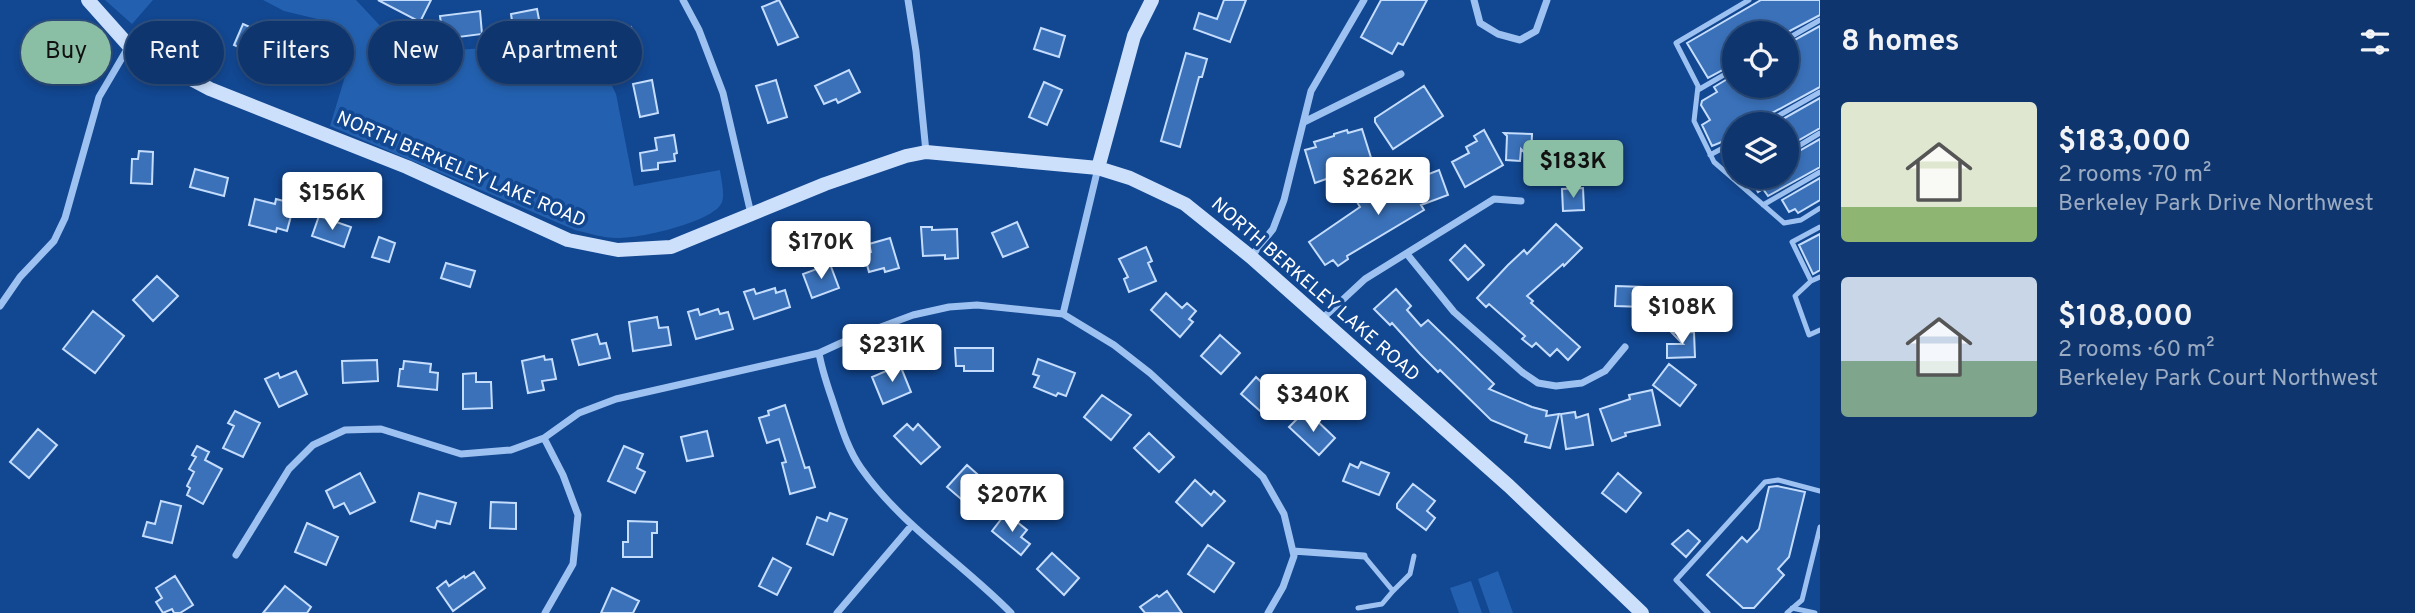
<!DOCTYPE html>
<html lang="en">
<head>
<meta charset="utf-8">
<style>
	:root { --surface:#0e356d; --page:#1c4075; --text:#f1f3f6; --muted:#9babc2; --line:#2e5080; --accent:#8abfa5 }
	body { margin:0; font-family:Overpass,sans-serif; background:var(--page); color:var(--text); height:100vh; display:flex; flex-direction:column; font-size:26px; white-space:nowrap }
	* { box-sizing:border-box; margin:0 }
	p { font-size:23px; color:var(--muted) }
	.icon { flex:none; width:38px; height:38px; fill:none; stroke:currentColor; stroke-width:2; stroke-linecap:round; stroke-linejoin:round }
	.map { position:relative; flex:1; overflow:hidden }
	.details { display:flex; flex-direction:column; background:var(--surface); width:595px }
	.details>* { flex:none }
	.hud { position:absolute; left:21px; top:21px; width:665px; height:63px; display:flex; gap:14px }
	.controls { position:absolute; left:1722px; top:21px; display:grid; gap:14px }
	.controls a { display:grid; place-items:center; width:77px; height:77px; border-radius:50%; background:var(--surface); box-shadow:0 4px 10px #0003,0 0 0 2px var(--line); font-size:35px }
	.price { position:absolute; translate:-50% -60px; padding:0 16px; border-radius:7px; background:#fff; color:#222; font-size:23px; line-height:46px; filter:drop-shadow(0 2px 4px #0008) }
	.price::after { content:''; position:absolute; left:50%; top:42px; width:21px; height:16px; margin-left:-10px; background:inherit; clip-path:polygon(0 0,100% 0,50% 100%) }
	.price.on { background:var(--accent); color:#111 }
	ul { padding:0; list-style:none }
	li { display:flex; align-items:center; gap:21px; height:175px; padding:0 21px }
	li span { display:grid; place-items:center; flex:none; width:196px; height:140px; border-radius:7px; color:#555 }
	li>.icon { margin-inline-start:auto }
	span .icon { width:84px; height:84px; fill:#fffc; stroke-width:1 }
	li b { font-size:30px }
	h2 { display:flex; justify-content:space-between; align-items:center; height:84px; padding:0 21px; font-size:30px }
	.pill { padding:0 24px; border-radius:32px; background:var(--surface); box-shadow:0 4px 10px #0003,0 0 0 2px var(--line); font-size:24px; line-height:63px }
	.pill.on { background:var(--accent); color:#111 }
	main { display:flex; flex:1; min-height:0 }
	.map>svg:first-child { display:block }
</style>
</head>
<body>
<main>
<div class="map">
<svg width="1820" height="613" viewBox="0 0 1820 613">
	<rect width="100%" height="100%" fill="#124791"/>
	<path fill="#2361b0" d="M105,0H153L132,24Z
		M263,0H356L385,31L438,51L535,45L585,31L616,94L634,186L720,170C721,179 725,194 722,202C715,222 637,239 617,238C603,238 588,233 575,230L330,126L354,47L334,23L284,11Z
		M1498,571L1513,613H1490L1478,579Z
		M1471,581L1482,613H1459L1450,588Z"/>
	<path fill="#3a71b9" stroke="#c5ddfd" stroke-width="2" d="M378,0H431L420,22Z
		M779,0L798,37L778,45L762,7Z
		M1224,0H1246L1230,42L1194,29L1199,13L1217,19Z
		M1381,0H1427L1403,45L1398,43L1392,54L1361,37Z
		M1761,0H1820V15L1786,33H1734V64L1708,78L1687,43Z
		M537,9L541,30L514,35L511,14Z
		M480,11L482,34L443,39L440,16Z
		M243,24L268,35L259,56L234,45Z
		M1820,26V87L1761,119L1759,124H1734V137L1712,146L1702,125L1710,120L1701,105L1702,101L1717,92L1714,87L1734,75V86H1787V44Z
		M631,27L642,52L623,60L613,35Z
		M1041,28L1065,36L1059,57L1034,49Z
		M296,53L336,63L331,83L291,74Z
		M1186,53L1207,59L1202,77H1199L1180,147L1161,141Z
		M849,70L860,92L838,103L836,99L824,104L815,86Z
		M652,80L658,113L640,117L633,84Z
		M776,80L787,117L768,123L756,86Z
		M1044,82L1062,90L1047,125L1029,117Z
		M1424,86L1443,116L1393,149L1375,122V118Z
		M1820,98V128L1787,147V124H1774Z
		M1362,129L1372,161L1361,165L1363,170L1331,182L1329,178L1315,183L1305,150L1316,147L1314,142L1334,136V134L1347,130L1348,133Z
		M1484,130L1503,165L1465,187L1452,162L1469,153L1466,147L1477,141L1474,136Z
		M1504,133L1532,134L1531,159L1521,149L1520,161L1506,160L1507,136Z
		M674,135L677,153L674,154L675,161L658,163V169L642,171L640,153L657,150L655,138Z
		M1820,139V167L1768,196L1763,189L1758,192L1751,180L1757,177H1787V158Z
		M1564,147L1578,161L1557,184L1542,170Z
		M139,151L153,152L152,184L131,183L132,159H138Z
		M195,169L228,178L224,196L190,187Z
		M1439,170L1448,195L1421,205L1424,210L1347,256L1348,259L1338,266L1333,260L1325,265L1309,242L1360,207L1357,202L1384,188L1383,186L1395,180L1398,186Z
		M1820,178V200L1798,213L1795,209L1789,212L1782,200Z
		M1583,188L1584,210L1563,211L1562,189Z
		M255,199L275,204L276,199L288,202L286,211L292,212L287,231L277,228L276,232L249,225Z
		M319,216L351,227L344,247L312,236Z
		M1017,222L1028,247L1003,257L992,233Z
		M1556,224L1582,248L1564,266L1563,264L1527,296L1533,301L1531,303L1580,347L1568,360L1557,349L1550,356L1536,343L1532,347L1522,339L1525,336L1489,304L1486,307L1477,298L1508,265L1524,250L1527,254Z
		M921,227H932V230L957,229L958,258L945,259V255L923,256Z
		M1820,234V270L1813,274L1799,245Z
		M379,237L395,243L389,262L372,257Z
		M890,238L899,268L885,272L884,268L869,272L864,254L871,252L869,244Z
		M1465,245L1484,265L1468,280L1450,260Z
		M1146,247L1152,261L1148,263L1156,281L1129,292L1124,279L1128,277L1119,259Z
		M446,263L475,271L470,287L441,278Z
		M830,264L839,288L812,298L803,274Z
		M157,276L178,296L153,321L133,300Z
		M1616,286L1644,287V307L1615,306Z
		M775,288L776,293L785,290L790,307L754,319L744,292L754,289L756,294Z
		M1396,289L1411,306L1407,310L1421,326L1428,320L1494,384L1489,389L1532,407L1547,411L1546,416L1559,414L1550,448L1525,442L1527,435L1491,420L1440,370L1438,372L1420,354L1392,323L1390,325L1374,309Z
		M1668,292L1684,307L1665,327L1649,312Z
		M1166,293L1182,308L1187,303L1196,311L1189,319L1193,322L1180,337L1151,310Z
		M698,309L700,315L718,309L720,314L728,312L733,329L696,339L688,312Z
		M93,311L124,336L95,373L63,349Z
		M657,317L659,328L668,327L671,345L633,351L629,322Z
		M1694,332L1695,357L1667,358V344H1683L1672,333Z
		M597,334L600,344L606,343L610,358L579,365L572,340Z
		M1220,335L1240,353L1221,374L1201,356Z
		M955,348H993V371H964V366H956Z
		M544,356L545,360L552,359L556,379L542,381L544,390L528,393L522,361Z
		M1038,359L1075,373L1066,396L1058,393L1056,396L1034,387L1039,376L1033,374Z
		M377,360L378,381L343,383L342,361Z
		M404,361L431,364L430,372L438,373L437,390L398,386L400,369H403Z
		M1669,364L1696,385L1680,406L1653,385Z
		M900,365L911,392L883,404L872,377Z
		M296,371L307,394L279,407L265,379L278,373L280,378Z
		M476,373V382H491L492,408L463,409V374Z
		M1256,377L1274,394L1270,398L1279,406L1268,418L1241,394Z
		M1652,390L1660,425L1625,433L1626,436L1612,441L1600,409L1630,399L1629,395Z
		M1102,395L1131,415L1111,440L1084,417Z
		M785,405L805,468L809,467L815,487L790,494L782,463L786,462L779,439L767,443L759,418L769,415L768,411Z
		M235,411L260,423L243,457L223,448L234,426L228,423Z
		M1575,412L1576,418L1588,414L1593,445L1566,449L1561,414Z
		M1301,415L1307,421L1312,416L1335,438L1319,455L1289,427Z
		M907,424L913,430L918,424L940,447L921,464L894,436Z
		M38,429L57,445L29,478L10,462Z
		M707,431L713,456L687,461L681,437Z
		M1149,433L1174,457L1159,472L1134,448Z
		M197,446L209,452L205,460L222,469L203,504L187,495L190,488L187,486L194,472L189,469L196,457L192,455Z
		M624,446L643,454L637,468L645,472L635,493L608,481Z
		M1361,462L1389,473L1379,495L1343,481L1350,464L1358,468Z
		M967,465L993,488L974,510L947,487Z
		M360,473L375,502L350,514L344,503L334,508L326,491Z
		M1618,473L1641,493L1626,512L1602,493Z
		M1195,480L1211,495L1214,491L1225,501L1202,526L1176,502Z
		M1413,484L1435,501L1427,511L1435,518L1426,530L1397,508V504Z
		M1777,486L1805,492L1789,557L1778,569L1784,575L1754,608H1743L1707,575L1742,537L1747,542L1759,529L1769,487Z
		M419,493L456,503L450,524L437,521L435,528L411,521Z
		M161,501L181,506L172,543L143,536L147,522L155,524Z
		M491,502L516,503V529L490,528Z
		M830,513L847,519L833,555L807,544L817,517L827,521Z
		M1006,513L1027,530L1021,537L1030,544L1021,555L992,531Z
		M628,521L657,522V533H652V557H623V542H628Z
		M307,523L338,537L326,565L295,552Z
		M1688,530L1700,541L1686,557L1672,544Z
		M1208,545L1234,563L1214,592L1188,574Z
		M1052,553L1079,578L1064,595L1037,569Z
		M773,558L791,568L777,595L759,586Z
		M474,572L485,588L453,611L437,588L446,581L449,586L464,576L465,578Z
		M175,576L193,605L180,613H174L172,609L163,613L156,602L162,598L156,588Z
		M285,586L311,607L307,613H263Z
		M612,588L639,601L633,613H601Z
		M1167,591L1182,613H1145L1140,607L1157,595L1159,597Z"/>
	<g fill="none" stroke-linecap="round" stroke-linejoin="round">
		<path stroke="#9dc2f2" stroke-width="5" d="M1749,0L1676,43L1698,86L1694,121L1714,162L1784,223L1801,220L1820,208
			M1787,39L1820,20
			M1698,90L1734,69
			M1764,124L1820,92
			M1787,153L1820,133
			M1710,155L1734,142
			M1763,205L1820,172
			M1820,227L1792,242L1811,281L1820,277
			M1811,281L1795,296L1809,335L1820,330
			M1364,556L1393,591L1410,574L1414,556
			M1358,608L1382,604L1393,591
			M1792,608L1815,613
			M1708,613L1676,580L1765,482L1778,480L1820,491
			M1787,613L1802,600L1820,527"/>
		<path stroke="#9dc2f2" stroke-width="7" d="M683,0L699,30L723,93L751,214
			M908,0L916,51L926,152
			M1474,0L1480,23L1498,34L1520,40L1536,31L1547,0
			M1304,122L1401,74
			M1407,254L1454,312L1522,372L1538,383L1556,386L1582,383L1605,371L1625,347
			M1251,257L1273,229L1284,200L1311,91L1364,0
			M0,306L20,277L54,241L65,218L99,97L129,46
			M1063,314L1098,168
			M1322,319L1365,279L1494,199L1521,201
			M819,353C822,371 828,387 834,405C841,426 848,450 861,468C901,525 963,564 1011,613
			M544,438L563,475L578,515L573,564L545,613
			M1293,551L1364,556
			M236,555L289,469L313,445L345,430L381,429L461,454L511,450L544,438L579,413L616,399L819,353L854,337L913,315L949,307L977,305L1063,314L1114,345L1150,373L1263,477L1284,514L1294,556L1283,587L1268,613
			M837,613L912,525"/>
		<path stroke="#cce0fc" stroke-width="14" d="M88,0L129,46L210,89L407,167L568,240L618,250L671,247L825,184L906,156L926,152L1098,168L1130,178L1185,204L1251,257L1509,486L1642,613
			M1098,168L1134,36L1152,0"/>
	</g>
	<g text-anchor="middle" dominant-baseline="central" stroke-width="7" stroke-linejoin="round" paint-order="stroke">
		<g font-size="19" fill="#fff" stroke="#124791">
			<text transform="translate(461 170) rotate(23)">NORTH BERKELEY LAKE ROAD</text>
			<text transform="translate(1315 290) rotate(41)">NORTH BERKELEY LAKE ROAD</text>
		</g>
	</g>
</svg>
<div class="controls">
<a><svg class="icon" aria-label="locate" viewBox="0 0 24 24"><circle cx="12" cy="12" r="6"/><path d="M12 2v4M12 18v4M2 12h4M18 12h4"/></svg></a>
<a><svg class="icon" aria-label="layers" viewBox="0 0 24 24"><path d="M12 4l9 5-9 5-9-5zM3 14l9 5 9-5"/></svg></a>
</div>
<b class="price on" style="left:1573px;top:200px">$183K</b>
<b class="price" style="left:1378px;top:217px">$262K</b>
<b class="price" style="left:332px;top:232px">$156K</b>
<b class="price" style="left:821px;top:281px">$170K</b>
<b class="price" style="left:1682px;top:346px">$108K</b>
<b class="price" style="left:892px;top:384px">$231K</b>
<b class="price" style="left:1313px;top:434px">$340K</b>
<b class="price" style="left:1012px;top:534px">$207K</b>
<div class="hud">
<a class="pill on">Buy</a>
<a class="pill">Rent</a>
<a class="pill">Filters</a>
<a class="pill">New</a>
<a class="pill">Apartment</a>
</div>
</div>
<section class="details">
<h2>8 homes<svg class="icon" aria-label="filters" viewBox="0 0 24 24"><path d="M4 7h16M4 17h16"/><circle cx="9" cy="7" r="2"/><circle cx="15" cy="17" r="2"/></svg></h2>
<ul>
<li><span style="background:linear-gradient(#dfe7d0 75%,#8fb573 0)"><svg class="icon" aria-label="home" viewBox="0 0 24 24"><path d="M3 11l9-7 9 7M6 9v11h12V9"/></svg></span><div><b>$183,000</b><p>2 rooms · 70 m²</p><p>Berkeley Park Drive Northwest</p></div></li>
<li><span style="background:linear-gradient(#c9d6e8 60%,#7fa58c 0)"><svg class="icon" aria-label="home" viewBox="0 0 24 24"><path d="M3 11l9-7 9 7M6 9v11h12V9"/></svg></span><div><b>$108,000</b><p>2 rooms · 60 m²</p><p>Berkeley Park Court Northwest</p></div></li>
</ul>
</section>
</main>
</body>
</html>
